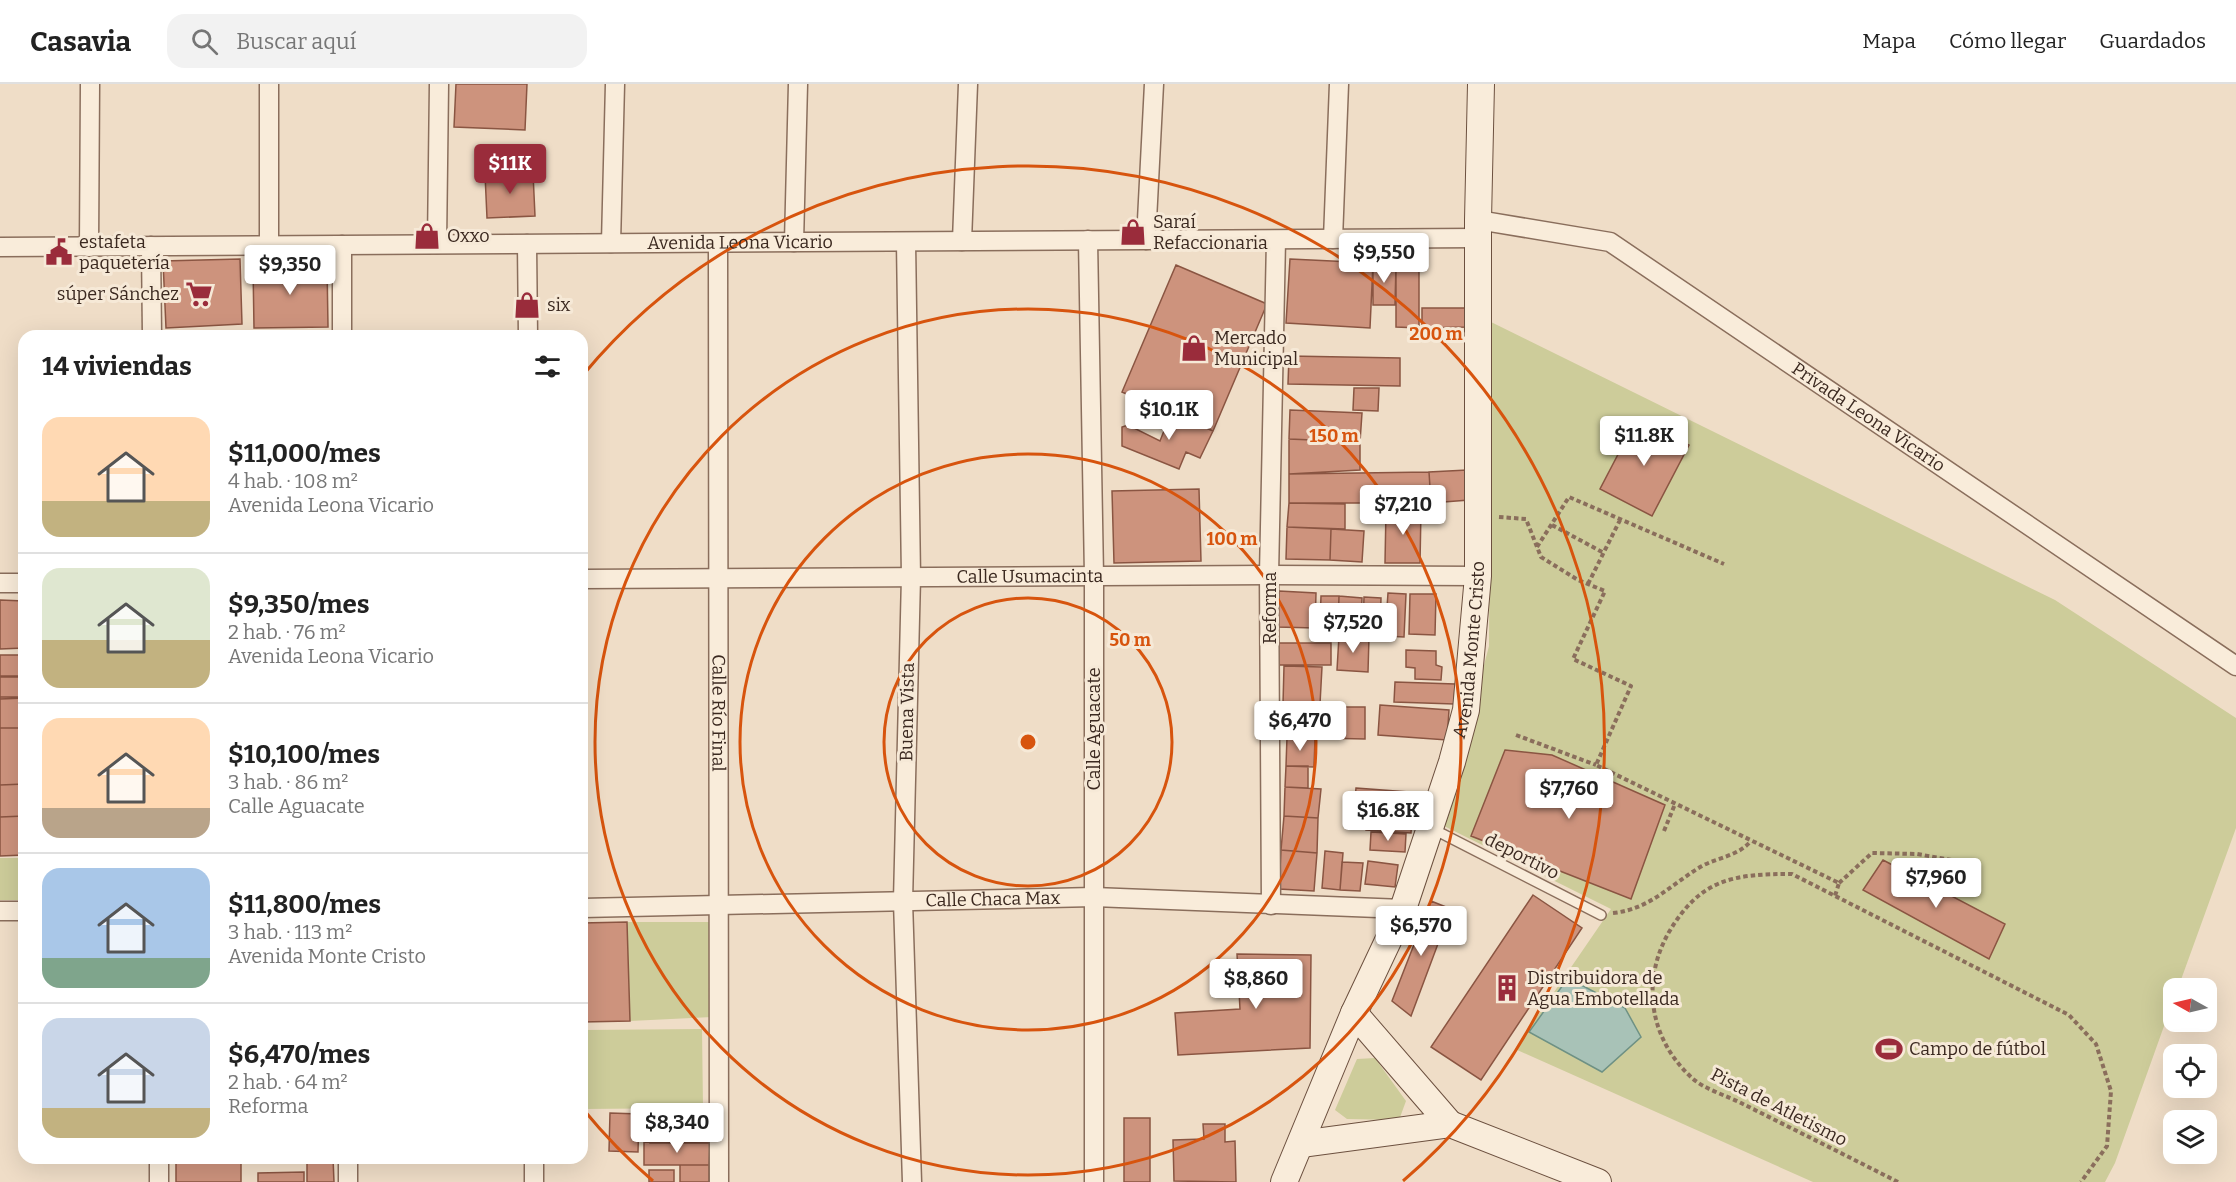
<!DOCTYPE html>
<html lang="es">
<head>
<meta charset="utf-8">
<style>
	:root { --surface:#fff; --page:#f2f2f2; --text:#222; --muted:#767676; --line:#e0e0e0; --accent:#9a2c3b }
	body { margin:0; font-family:Bitter,serif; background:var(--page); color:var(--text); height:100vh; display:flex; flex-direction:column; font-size:22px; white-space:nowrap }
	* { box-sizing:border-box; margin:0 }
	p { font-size:20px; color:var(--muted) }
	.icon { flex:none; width:33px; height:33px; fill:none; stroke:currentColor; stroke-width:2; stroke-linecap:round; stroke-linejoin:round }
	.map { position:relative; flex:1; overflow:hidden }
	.side { position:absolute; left:18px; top:246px; width:570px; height:834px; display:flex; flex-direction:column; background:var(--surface); border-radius:18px; box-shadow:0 6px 24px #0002 }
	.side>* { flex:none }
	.needle { width:39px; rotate:278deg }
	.buttons { position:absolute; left:2163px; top:894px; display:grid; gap:12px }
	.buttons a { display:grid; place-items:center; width:54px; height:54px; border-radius:12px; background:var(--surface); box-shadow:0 6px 24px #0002; font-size:30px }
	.price { position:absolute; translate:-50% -51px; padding:0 14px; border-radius:6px; background:#fff; color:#222; font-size:20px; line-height:39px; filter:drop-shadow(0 2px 3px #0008) }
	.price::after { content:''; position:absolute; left:50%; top:36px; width:18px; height:14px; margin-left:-9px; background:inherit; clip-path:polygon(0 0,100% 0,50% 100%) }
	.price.on { background:var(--accent); color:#fff }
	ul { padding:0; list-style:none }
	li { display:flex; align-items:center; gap:18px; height:150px; padding:0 24px }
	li+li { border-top:2px solid var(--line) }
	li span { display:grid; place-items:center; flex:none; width:168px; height:120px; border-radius:18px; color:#555 }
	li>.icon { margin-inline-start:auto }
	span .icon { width:72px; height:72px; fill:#fffc; stroke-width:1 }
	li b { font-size:26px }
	h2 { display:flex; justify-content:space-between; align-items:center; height:72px; padding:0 24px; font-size:26px }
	header { display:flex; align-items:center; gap:36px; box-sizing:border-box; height:84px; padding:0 30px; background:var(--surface); border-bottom:2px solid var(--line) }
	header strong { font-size:28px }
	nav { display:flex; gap:33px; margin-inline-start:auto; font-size:21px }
	.search { width:420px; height:54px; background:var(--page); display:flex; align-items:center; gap:15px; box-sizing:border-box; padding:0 21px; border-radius:18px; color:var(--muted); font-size:22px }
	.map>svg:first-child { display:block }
</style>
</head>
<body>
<header>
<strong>Casavia</strong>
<div class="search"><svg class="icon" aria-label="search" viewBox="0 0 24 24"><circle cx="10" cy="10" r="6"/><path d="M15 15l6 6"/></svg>Buscar aquí</div>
<nav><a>Mapa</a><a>Cómo llegar</a><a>Guardados</a></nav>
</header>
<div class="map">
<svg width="2236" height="1098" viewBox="0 0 2236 1098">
	<rect width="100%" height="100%" fill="#efddc7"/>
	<path fill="#cdcc9a" d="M1491,238L2055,516L2236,634V744L2178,904H2174L2173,917L2115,1079L2105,1098H1813L1515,965L1611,825L1442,741L1489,562Z
		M0,774H24V816H0Z
		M627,838H710L712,933L630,937Z
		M702,945L703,1024L582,1025V946Z
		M1375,974L1406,1017L1399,1036L1347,1035L1335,1026L1357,975Z"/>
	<path fill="#a8c2b7" stroke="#6e9184" stroke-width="1.5" d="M1568,894L1625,924L1641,953L1602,988L1529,948Z"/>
	<path fill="#cd937d" stroke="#8a5542" stroke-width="1.5" d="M456,0H527L525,46L454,43Z
		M533,89L535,132L487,134L485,90Z
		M240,175L242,240L166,244L163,177Z
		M1290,175L1373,179L1370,244L1286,239Z
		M1373,179L1396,180L1395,221H1373Z
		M1396,180H1419V244L1396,243Z
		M327,181L328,243L254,244L253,182Z
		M1176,181L1267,220L1213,347L1122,308Z
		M1422,224H1467V243L1422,244Z
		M1289,272L1400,274V302L1288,300Z
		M1354,304H1379L1378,327L1353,326Z
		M1290,326L1362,329L1360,358L1289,355Z
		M1171,329L1213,347L1200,374L1186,368L1179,385L1122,362V343L1128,341L1160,357Z
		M1637,334L1689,361L1652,432L1600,405Z
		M1289,355L1360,358V386L1289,390Z
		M1467,386L1469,416L1431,419L1429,388Z
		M1429,388L1431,419H1289V390Z
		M1199,405L1201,477L1114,479L1112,407Z
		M1289,419L1345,420V445L1287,443Z
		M1386,426H1421L1420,479H1385Z
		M1287,443L1331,445L1330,476L1286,475Z
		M1331,445L1364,447L1362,478L1330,476Z
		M1279,507L1316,509L1315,544L1277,543Z
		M1388,509L1406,510L1404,553L1385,552Z
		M1410,510H1436L1435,551L1409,550Z
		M1321,512H1339L1338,541L1320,540Z
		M1339,512L1362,514L1361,541H1338Z
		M1364,513L1381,514L1380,544H1363Z
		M0,516L24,517V564L0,565Z
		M1339,552L1369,553L1368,588L1337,586Z
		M1275,559H1331V581H1275Z
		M1406,566L1436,567V581L1442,583L1441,596L1415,595V584L1406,583Z
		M0,571H24V592H0Z
		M1284,582L1322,583L1320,620H1283Z
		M0,593H24V614L0,615Z
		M1395,598L1455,600L1454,620L1394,618Z
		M0,613H24V644H0Z
		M1283,620H1316L1315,655L1283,654Z
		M1380,621L1449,626L1447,656L1378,651Z
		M1320,623H1365V655L1320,654Z
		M0,644H24V700L0,701Z
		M1287,653L1315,655L1314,683L1286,682Z
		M1505,666L1552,671L1665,721L1631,815L1471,752Z
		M1286,682H1308V704L1285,703Z
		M24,700V732L0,733V701Z
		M1285,703L1321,705L1318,734L1284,732Z
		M1356,704L1422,709L1420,730L1354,725Z
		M1367,727L1412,731L1411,749L1366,746Z
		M24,732V771L0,772V733Z
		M1284,732L1318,734L1317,769L1281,766Z
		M1371,748L1406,750L1405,768L1370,766Z
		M1281,766L1317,769L1314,807L1279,805Z
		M1325,767L1343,769L1340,806L1322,804Z
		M1883,776L2005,840L1989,875L1863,806Z
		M1368,777L1398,781L1395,803L1365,800Z
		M1342,778L1363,779L1360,807L1340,806Z
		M1533,811L1582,844L1481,996L1431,963Z
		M1431,817L1451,825L1411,932L1392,917Z
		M627,838L630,937L582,938V839Z
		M1237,870L1311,871L1310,964L1178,971L1175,929L1240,925Z
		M610,1029L639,1030L638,1068L609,1067Z
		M650,1034H710V1059H650Z
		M1124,1034H1150V1098H1124Z
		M1203,1040H1225V1058L1235,1057L1236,1098L1174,1097L1173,1056L1204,1055Z
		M644,1058L710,1059L709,1081H644Z
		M176,1074H241V1098H176Z
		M307,1074H333L334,1098H307Z
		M680,1081H709V1098H680Z
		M649,1086H674V1098H649Z
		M304,1088V1098H258V1089Z"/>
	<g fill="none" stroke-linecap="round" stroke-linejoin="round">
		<defs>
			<path id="lane" d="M1431,744L1601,831"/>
			<g id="street">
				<path id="s1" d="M1478,136L1610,158L2236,582"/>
				<path d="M1333,155L1339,0"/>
				<path d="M1088,156L1094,492V1098"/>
				<path d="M1146,156L1154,0"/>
				<path d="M962,157L968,0"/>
				<path d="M794,158L798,0"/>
				<path d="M906,158L911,493L903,817L912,1098"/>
				<path d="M611,159L615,0"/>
				<path id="s2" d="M718,159L719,1098"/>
				<path d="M437,160L439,0"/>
				<path d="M527,160L528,252"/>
				<path d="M269,161V0"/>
				<path d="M151,162L152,252"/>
				<path id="s3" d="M0,163L1478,154"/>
				<path d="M89,163L90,0"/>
				<path d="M342,252V161"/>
				<path id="s4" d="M582,495L1269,491L1478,492"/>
				<path d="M0,499H24"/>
				<path d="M1271,821L1269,491L1276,156"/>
				<path id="s5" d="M582,824L1094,813L1403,825"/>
				<path d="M0,827H24"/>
				<path d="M159,1074V1098"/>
				<path d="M348,1074V1098"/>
				<path d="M534,1074V1098"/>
			</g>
			<g id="secondary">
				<path d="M1450,1040L1598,1098"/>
				<path d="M1301,1060L1450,1040L1354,929"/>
				<path id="s6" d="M1284,1098L1354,929L1403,825L1452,678L1466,626L1478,492V136L1481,0"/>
			</g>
		</defs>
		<use href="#lane" stroke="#8a6e5c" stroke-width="12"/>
		<use href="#street" stroke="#8a6e5c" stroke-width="21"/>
		<use href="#secondary" stroke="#6c503f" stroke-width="28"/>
		<path stroke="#8a6e5c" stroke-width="4" stroke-dasharray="4.5 3" stroke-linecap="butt" d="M1499,433L1526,435L1541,473L1578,496L1605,507L1573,575L1631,602L1596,681L1839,799L1835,812
			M1552,441L1604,469
			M1537,463L1569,413L1724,480
			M1588,500L1620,436
			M1516,651L1596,681
			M1664,747L1675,720
			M1839,799L1872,769L1917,770L1963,778
			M1613,829C1651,825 1671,800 1702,782C1719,773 1738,772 1751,757
			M1898,1098C1847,1072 1795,1046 1743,1020C1728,1012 1703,1005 1691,993C1649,954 1641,897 1669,848C1701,794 1734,790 1792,790L2069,931L2096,960L2111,1007L2107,1062L2081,1098"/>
		<use href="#lane" stroke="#f9ecda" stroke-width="9"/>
		<use href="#street" stroke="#f9ecda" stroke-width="18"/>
		<use href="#secondary" stroke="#f9ecda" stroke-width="26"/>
	</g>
	<g fill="none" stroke="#d7540e" stroke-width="3">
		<circle cx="1028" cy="658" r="144"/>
		<circle cx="1028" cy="658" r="288"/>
		<circle cx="1028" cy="658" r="433"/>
		<path d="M653 1097A577 577 0 0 1 583 1025M583 291A577 577 0 1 1 1403 1097"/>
	</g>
	<defs>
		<symbol id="shop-bare" viewBox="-9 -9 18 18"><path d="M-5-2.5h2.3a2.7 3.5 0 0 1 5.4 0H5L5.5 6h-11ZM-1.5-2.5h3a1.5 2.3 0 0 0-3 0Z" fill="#9a2c3b" stroke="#f6e9d7" stroke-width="2.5" paint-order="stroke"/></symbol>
		<symbol id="civic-bare" viewBox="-9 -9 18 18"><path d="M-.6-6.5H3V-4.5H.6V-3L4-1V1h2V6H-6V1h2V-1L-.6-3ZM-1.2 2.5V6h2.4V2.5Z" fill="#9a2c3b" stroke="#f6e9d7" stroke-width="2.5" paint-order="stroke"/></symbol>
		<symbol id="supermarket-bare" viewBox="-9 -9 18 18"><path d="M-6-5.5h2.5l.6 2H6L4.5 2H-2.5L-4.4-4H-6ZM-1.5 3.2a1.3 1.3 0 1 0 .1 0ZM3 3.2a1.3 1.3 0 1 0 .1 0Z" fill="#9a2c3b" stroke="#f6e9d7" stroke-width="2.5" paint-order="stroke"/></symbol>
		<symbol id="building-bare" viewBox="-9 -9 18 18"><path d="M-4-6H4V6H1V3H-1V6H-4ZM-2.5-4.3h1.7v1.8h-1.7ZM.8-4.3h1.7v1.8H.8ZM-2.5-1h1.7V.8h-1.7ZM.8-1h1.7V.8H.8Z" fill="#9a2c3b" stroke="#f6e9d7" stroke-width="2.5" paint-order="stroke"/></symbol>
		<symbol id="stadium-bare" viewBox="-9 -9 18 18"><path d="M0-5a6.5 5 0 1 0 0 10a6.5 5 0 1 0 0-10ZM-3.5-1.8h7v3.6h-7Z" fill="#9a2c3b" stroke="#f6e9d7" stroke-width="2.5" paint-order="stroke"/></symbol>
	</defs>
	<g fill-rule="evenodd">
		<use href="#shop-bare" x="1114" y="129" width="38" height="38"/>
		<use href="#shop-bare" x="408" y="133" width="38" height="38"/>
		<use href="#civic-bare" x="40" y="149" width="38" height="38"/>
		<use href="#supermarket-bare" x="180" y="191" width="38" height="38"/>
		<use href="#shop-bare" x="508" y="202" width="38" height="38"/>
		<use href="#shop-bare" x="1175" y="245" width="38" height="38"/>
		<use href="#building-bare" x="1488" y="885" width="38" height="38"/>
		<use href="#stadium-bare" x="1870" y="946" width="38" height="38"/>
	</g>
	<g text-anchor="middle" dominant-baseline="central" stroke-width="6" stroke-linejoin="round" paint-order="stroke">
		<g font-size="18" fill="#3b2920" stroke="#f6e9d7" text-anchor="start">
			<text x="1153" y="138">Saraí<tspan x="1153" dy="21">Refaccionaria</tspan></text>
			<text x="447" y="152">Oxxo</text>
			<text x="79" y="158">estafeta<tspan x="79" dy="21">paquetería</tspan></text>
			<text x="179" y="210" text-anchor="end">súper Sánchez</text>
			<text x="547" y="221">six</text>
			<text x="1214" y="254">Mercado<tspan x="1214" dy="21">Municipal</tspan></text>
			<text x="1527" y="894">Distribuidora de<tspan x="1527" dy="21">Agua Embotellada</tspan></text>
			<text x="1909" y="965">Campo de fútbol</text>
		</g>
		<g font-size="18" fill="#3b2920" stroke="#f6e9d7">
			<text stroke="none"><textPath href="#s3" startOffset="740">Avenida Leona Vicario</textPath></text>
			<text stroke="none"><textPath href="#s1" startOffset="446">Privada Leona Vicario</textPath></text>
			<text stroke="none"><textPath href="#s4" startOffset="448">Calle Usumacinta</textPath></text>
			<text transform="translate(1270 524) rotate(-90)">Reforma</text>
			<text stroke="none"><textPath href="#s6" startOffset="567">Avenida Monte Cristo</textPath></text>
			<text stroke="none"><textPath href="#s2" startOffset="470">Calle Río Final</textPath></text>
			<text transform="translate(907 628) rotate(-89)">Buena Vista</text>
			<text transform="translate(1094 645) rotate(-90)">Calle Aguacate</text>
			<text transform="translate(1522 772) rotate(27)">deportivo</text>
			<text stroke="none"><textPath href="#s5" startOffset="411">Calle Chaca Max</textPath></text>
			<text transform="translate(1779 1023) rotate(27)">Pista de Atletismo</text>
		</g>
	</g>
	<circle cx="1028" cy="658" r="9" fill="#d7540e" stroke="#f6e9d7" stroke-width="3"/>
	<g font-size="18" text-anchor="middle" font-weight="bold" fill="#d7540e" stroke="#f6e9d7" stroke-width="6" stroke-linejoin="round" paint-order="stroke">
		<text x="1436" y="256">200 m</text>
		<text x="1334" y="358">150 m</text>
		<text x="1232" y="461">100 m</text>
		<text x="1130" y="562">50 m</text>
	</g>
</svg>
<div class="buttons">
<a><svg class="needle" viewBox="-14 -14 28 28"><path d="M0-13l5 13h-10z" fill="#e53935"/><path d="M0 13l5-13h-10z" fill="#767676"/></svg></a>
<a><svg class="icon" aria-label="locate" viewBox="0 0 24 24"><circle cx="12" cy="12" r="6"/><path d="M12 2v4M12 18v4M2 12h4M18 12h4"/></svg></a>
<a><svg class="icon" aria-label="layers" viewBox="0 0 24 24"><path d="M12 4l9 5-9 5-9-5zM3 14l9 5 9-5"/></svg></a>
</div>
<b class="price on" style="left:510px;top:111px">$11K</b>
<b class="price" style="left:1384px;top:200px">$9,550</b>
<b class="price" style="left:290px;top:212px">$9,350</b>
<b class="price" style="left:1169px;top:357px">$10.1K</b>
<b class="price" style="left:1644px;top:383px">$11.8K</b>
<b class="price" style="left:1403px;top:452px">$7,210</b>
<b class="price" style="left:1353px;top:570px">$7,520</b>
<b class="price" style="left:1300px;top:668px">$6,470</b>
<b class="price" style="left:1569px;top:736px">$7,760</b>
<b class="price" style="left:1388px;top:758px">$16.8K</b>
<b class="price" style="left:1936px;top:825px">$7,960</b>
<b class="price" style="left:1421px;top:873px">$6,570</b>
<b class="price" style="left:1256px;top:926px">$8,860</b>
<b class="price" style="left:677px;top:1070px">$8,340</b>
<section class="side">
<h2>14 viviendas<svg class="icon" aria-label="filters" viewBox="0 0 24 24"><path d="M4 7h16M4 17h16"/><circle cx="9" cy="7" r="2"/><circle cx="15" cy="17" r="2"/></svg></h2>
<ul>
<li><span style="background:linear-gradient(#ffd9b3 70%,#c2b280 0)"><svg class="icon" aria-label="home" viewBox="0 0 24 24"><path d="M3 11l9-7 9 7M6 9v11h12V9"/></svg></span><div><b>$11,000/mes</b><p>4 hab. · 108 m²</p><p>Avenida Leona Vicario</p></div></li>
<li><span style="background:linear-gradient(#dfe7d0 60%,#c2b280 0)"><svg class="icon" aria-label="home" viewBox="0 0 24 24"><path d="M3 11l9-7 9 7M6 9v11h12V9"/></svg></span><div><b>$9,350/mes</b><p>2 hab. · 76 m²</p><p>Avenida Leona Vicario</p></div></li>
<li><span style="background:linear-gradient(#ffd9b3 75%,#b9a48a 0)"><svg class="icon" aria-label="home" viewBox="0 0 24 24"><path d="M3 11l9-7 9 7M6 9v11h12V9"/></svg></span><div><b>$10,100/mes</b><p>3 hab. · 86 m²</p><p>Calle Aguacate</p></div></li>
<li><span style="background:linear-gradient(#a9c7e8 75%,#7fa58c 0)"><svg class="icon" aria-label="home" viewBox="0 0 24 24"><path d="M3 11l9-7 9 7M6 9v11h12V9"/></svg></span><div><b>$11,800/mes</b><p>3 hab. · 113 m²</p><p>Avenida Monte Cristo</p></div></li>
<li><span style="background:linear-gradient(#c9d6e8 75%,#c2b280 0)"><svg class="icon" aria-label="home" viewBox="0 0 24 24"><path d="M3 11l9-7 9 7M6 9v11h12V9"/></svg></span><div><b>$6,470/mes</b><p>2 hab. · 64 m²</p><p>Reforma</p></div></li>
</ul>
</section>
</div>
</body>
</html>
